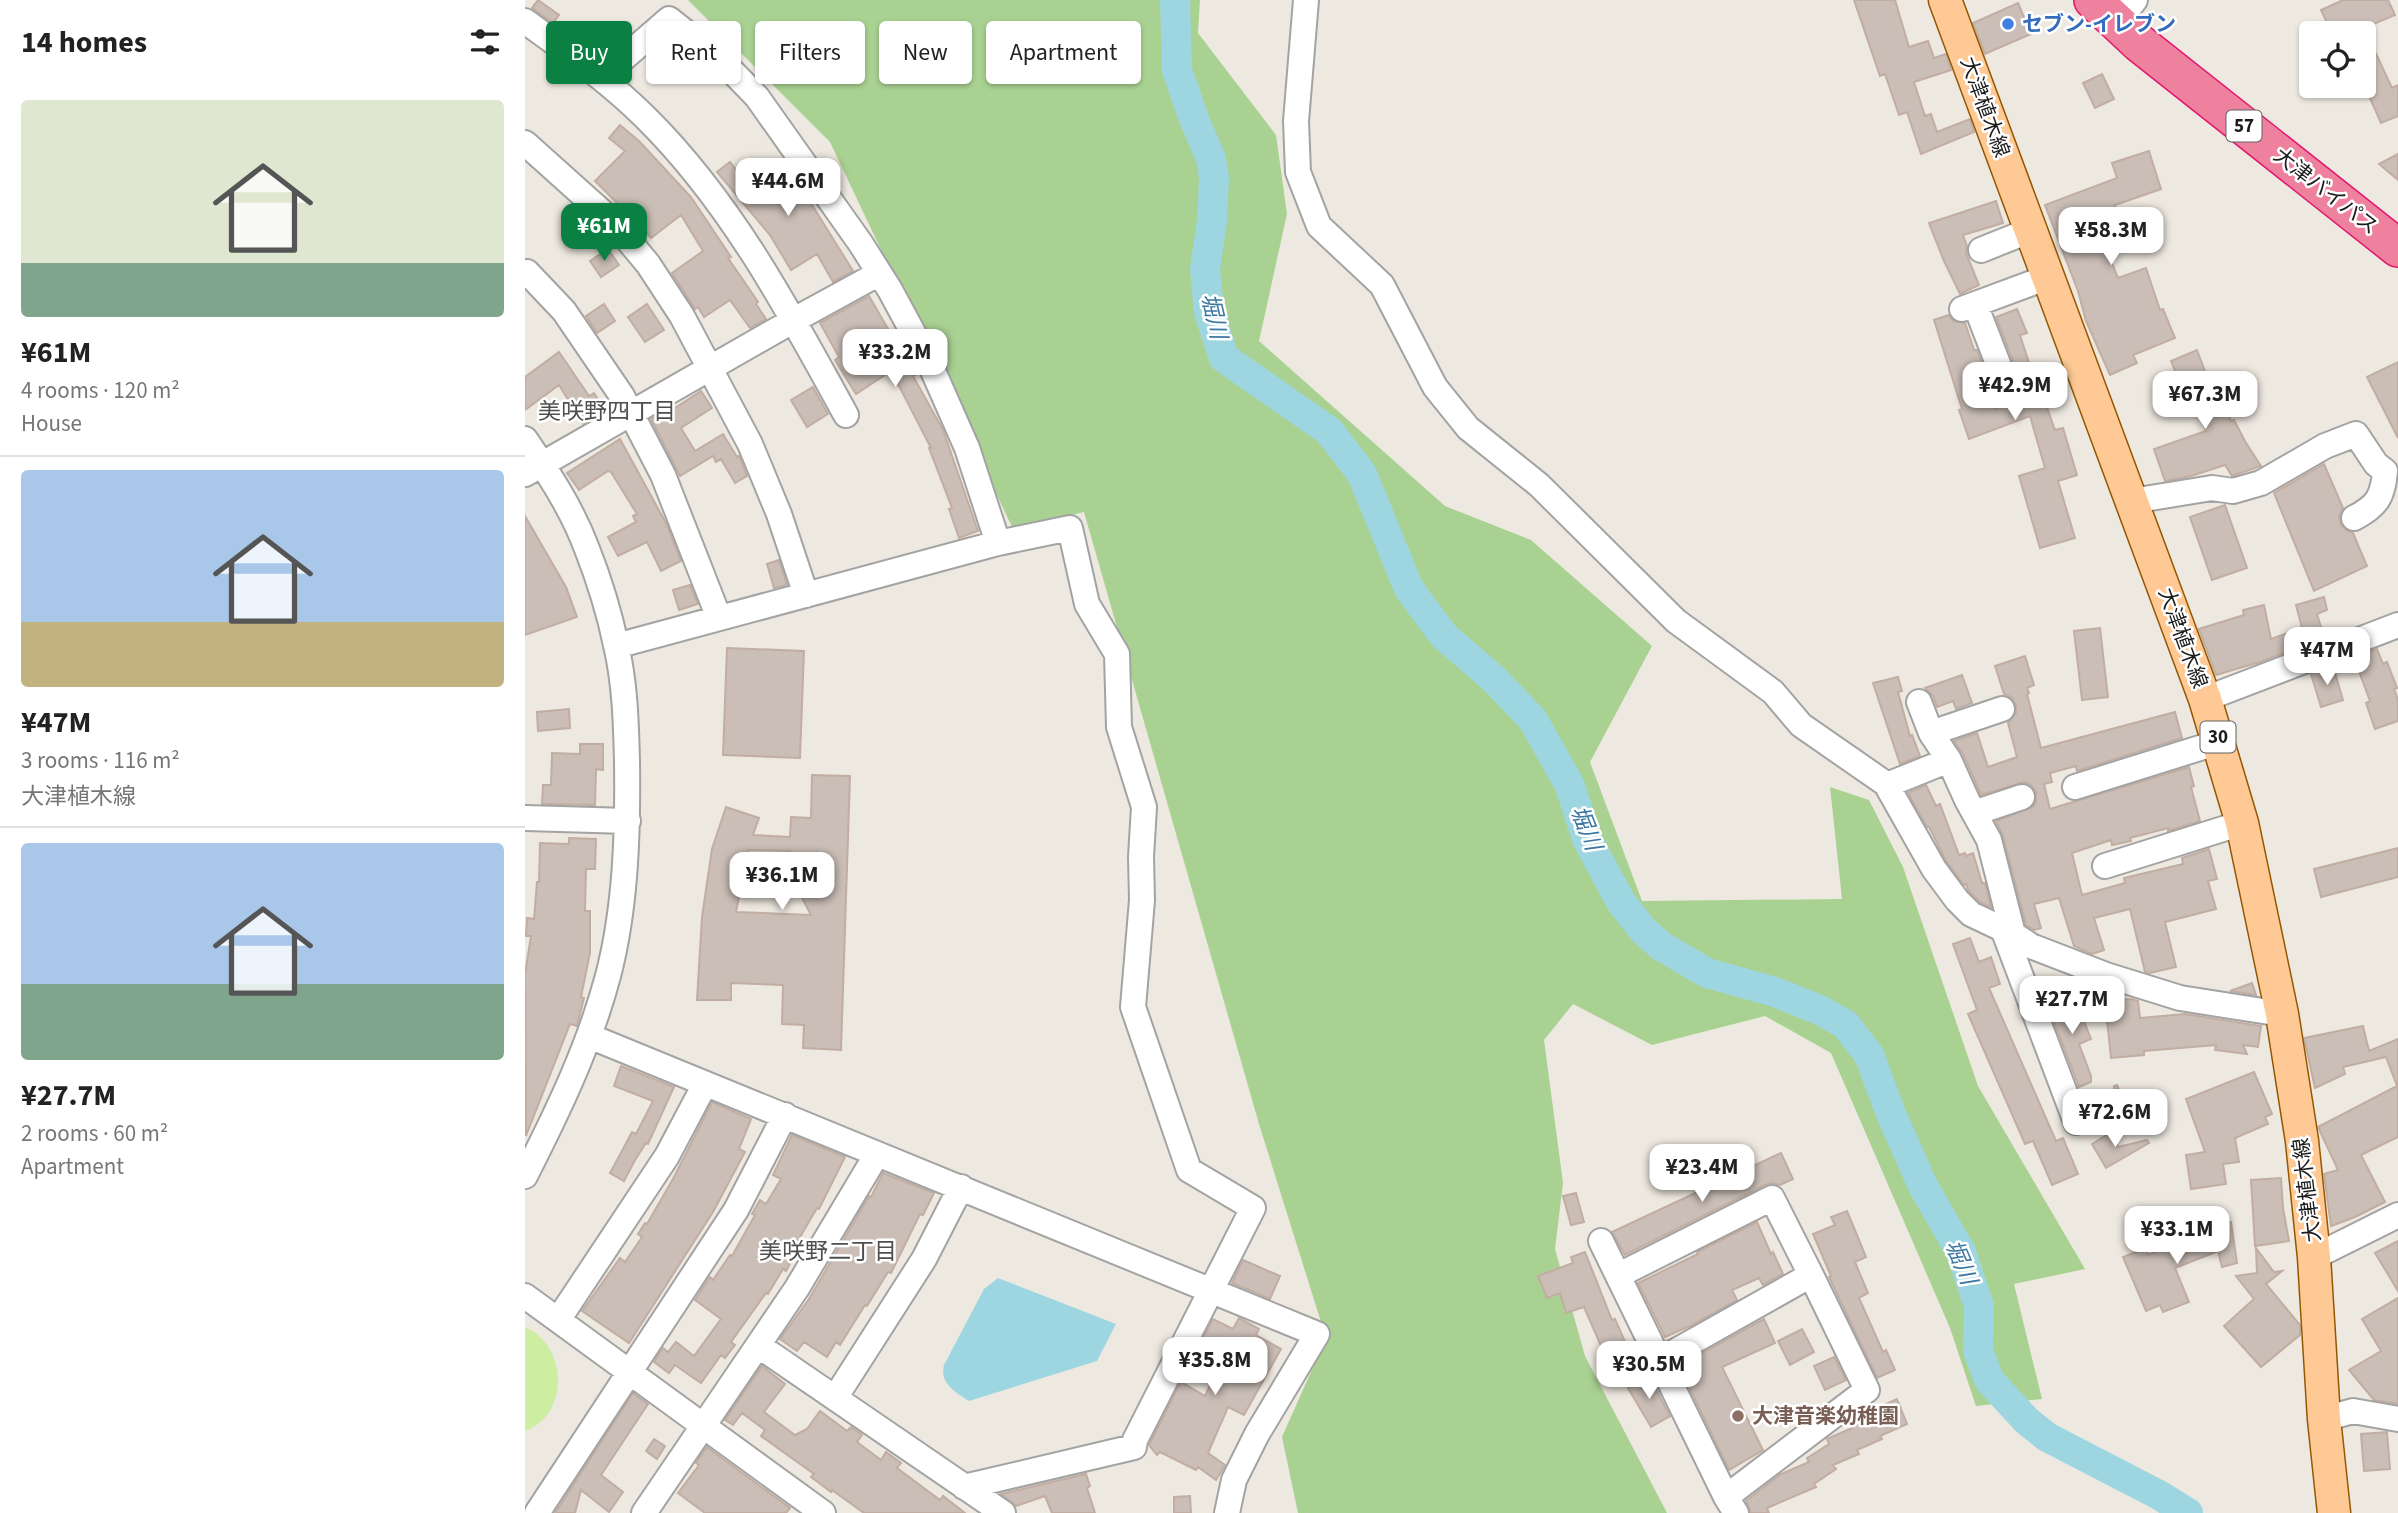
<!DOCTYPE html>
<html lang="en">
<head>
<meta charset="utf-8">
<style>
	:root { --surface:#fff; --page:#f2f2f2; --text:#222; --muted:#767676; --line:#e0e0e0; --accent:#0b8043 }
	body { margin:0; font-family:"Source Sans 3","Noto Sans JP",sans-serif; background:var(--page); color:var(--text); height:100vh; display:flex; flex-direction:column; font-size:26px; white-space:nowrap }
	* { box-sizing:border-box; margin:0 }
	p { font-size:23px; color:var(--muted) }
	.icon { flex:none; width:38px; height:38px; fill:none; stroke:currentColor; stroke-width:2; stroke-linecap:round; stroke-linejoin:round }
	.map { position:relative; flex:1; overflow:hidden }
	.side { display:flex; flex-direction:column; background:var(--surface); width:525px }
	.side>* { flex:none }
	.top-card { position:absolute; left:21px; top:21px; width:665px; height:63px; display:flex; gap:14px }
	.controls { position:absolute; left:1774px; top:21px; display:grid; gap:14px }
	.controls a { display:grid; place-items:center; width:77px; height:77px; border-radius:7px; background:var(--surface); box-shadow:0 2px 5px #0004; font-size:35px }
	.price { position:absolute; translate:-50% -60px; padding:0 16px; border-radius:14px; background:#fff; color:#222; font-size:23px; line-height:46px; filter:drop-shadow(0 2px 4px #0008) }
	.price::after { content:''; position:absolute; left:50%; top:42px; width:21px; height:16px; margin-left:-10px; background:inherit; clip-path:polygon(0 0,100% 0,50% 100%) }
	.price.current { background:var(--accent); color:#fff }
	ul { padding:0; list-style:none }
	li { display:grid; align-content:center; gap:14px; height:371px; padding:0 21px }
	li+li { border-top:2px solid var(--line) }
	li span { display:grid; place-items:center; height:217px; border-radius:7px; color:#555 }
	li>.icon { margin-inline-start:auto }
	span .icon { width:126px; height:126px; fill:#fffc; stroke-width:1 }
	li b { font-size:30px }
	h2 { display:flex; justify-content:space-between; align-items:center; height:84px; padding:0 21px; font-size:30px }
	.tag { padding:0 24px; border-radius:7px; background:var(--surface); box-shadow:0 2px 5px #0004; font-size:24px; line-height:63px }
	.tag.current { background:var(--accent); color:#fff }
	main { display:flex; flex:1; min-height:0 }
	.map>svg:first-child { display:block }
</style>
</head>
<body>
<main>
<section class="side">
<h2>14 homes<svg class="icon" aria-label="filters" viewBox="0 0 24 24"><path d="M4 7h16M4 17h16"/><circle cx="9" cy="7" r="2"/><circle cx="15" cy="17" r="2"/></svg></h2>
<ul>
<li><span style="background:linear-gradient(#dfe7d0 75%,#7fa58c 0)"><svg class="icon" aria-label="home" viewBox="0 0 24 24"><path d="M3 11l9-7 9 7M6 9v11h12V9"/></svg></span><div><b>¥61M</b><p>4 rooms · 120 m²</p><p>House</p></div></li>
<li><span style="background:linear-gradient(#a9c7e8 70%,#c2b280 0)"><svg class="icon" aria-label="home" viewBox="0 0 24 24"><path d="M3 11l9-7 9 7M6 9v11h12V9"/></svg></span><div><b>¥47M</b><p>3 rooms · 116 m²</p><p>大津植木線</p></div></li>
<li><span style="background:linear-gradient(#a9c7e8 65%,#7fa58c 0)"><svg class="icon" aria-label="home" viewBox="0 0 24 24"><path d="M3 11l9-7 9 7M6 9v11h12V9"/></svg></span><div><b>¥27.7M</b><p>2 rooms · 60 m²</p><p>Apartment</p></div></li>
</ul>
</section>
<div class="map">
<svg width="1873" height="1513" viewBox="0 0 1873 1513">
	<rect width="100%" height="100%" fill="#eee9e0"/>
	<path fill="#cdeda1" d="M0,1327C43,1346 45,1414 0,1431Z"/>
	<path fill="#a9d192" d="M163,0H675L673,33L751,135L762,214L734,341L920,506L1006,540L1127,646L1065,762L1117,901L1317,899L1305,787L1344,800L1378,867L1453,1086L1560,1269L1489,1284L1517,1399L1451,1406L1425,1328L1306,1053L1240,1016L1127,1045L1048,1004L1019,1040L1038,1183L1030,1249L1060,1356L1142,1513H773L757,1437L801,1338L734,1124L559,512L488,529L305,142Z"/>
	<path fill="#9dd6e0" d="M473,1278L591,1324L572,1361L444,1401C431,1393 414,1383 419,1365L459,1289Z"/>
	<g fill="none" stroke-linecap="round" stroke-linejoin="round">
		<path stroke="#9dd6e0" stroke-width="30" d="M650,0L652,70L669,119L686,159L689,178L687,221L680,269L684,312L699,358L804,431L837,474L884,589L919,636L969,679L1008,720L1045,786L1062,839L1096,902L1118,930L1136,946L1182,973L1250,992L1297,1011L1321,1025L1344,1055L1366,1114L1398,1186L1436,1252L1454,1306L1453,1351L1464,1380L1502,1421L1522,1437L1634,1495L1663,1513"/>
	</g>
	<path fill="#cabeb6" stroke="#c1ada2" stroke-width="2" fill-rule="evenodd" d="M13,0L34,15L28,23L7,8Z
		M1329,0H1370L1384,47L1403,41L1409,58L1421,54L1426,70L1389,82L1400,116L1406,114L1412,132L1445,119L1449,132L1396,154L1382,112L1374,115L1360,74L1355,76Z
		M1818,0H1863L1870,15L1839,28L1867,88L1873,85V116L1856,123L1839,85V33H1807L1796,10Z
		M1493,3L1506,34L1460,54L1448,23Z
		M1577,74L1589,99L1570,108L1558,83Z
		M95,125L114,141L166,197L206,257L203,258L233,302L231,304L241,319L225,328L205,300L179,317L173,307L170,309L147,273L178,251L156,215L126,238L107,213L105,216L70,181L100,151L84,138Z
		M1624,151L1636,189L1590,205L1591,209L1568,217L1593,278L1621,268L1635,310L1638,309L1650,338L1608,355L1612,363L1585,375L1561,321L1553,291L1520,205L1592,178L1587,163Z
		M1873,154V180L1854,164Z
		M255,159L289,208L328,271L308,282L292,254L266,270L245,235L192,172L205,162L222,184Z
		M1471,201L1478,223L1438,235L1442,246L1441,253L1454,285L1435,294L1419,261L1404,223Z
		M83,249L94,265L76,277L65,261Z
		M344,296L374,348L378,345L392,371L393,373L388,376L418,430L453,531L434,538L424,509L427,508L404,448H406L373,384L370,385L363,373L331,394L310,360L314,357L295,323Z
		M79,304L90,321L72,333L61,316Z
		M122,304L139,330L120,342L103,317Z
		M1492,309L1502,333L1495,335L1516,400L1519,399L1530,430L1538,428L1552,475L1533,481L1550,538L1515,548L1494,476L1520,468L1505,416L1444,439L1434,410L1437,409L1409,320L1424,315L1428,321L1440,323L1449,350H1452L1458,366L1447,369L1460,406L1468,403L1470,409L1496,400V382L1471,317Z
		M1672,350L1686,387L1691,385L1706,421L1709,420L1721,443L1736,466L1707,476L1700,465L1666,476L1640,481L1629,449L1681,431L1663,386L1657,388L1646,361Z
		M34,352L64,396L69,393L80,411L58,424L34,385L0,410V377Z
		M1873,362V438L1842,377Z
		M288,387L303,414L282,427L266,400Z
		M176,391L187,408L156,428L170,451L198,434L212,457L214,456L222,476L210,483L196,459L191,462L188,456L155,476L126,419L134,414L136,417Z
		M95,439L141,523L156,561L136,571L122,542L93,556L83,537L111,522L108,516L112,514L86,472L83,471L54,490L42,473Z
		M1799,464L1818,508L1814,517L1816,525L1821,530L1828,533L1842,566L1789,591L1749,493Z
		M1700,505L1722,568L1687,580L1665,517Z
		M0,516L41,587L52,617L0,635Z
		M254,560L262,585L249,588L242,564Z
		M165,585L173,604L154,610L148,590Z
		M1799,597L1802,610L1792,614L1799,637L1735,662L1691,675L1674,629L1719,615L1718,610L1739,605L1746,639L1777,628L1771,605Z
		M1575,628L1583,697L1557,700L1549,631Z
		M202,648L279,651L275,758L198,755Z
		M1852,649L1858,664L1862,662L1872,688L1869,689L1873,700V721L1850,729L1841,703L1845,701L1829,658Z
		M1500,656L1509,685L1502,688L1504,693L1502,694L1516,748L1650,712L1657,738L1552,771L1551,766L1525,773L1527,782L1519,784L1525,809L1664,767L1669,786L1666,787L1675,821L1643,831V828L1605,838L1606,841L1587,845L1586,840L1547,853L1557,895L1600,883L1599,878L1658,864L1657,858L1684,849L1692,879L1683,881L1691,909L1640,922L1651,967L1625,973L1620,972L1605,909L1569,918L1579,950L1567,954L1549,946L1534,898L1509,904L1516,928L1509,930L1501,925L1478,836L1471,821L1508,807L1511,801V792L1506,785L1499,782L1456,795L1438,754L1429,741L1452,733L1463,767L1492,757L1483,723L1491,713V705L1486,697L1479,694L1470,666Z
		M1808,666L1818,700L1796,707L1786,674Z
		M1437,675L1447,703L1431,709L1428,701L1412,707L1408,696L1400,688Z
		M1373,677L1377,691L1373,692L1385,736L1387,735L1395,756L1375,764L1348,683Z
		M44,709L45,728L13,731L12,712Z
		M55,744H78V770L71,769L70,805L17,804L18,785H26L27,753L55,754Z
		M287,775L325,776L316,1050L278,1048L279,1025L257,1024L258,985L206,983V1000H172L177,917L187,849L201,807L234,818L228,835L265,837L266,817L286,818ZM223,850L265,851V863L293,864L273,890L286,915L211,912Z
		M1401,785L1411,806L1415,804L1434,855L1440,853L1441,856L1448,853L1457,883H1460L1466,907L1455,902L1443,890L1441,884L1439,885L1421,861L1404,827H1402L1383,793Z
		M44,838L71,839L70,869H61L60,911H65V953L56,997L59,998L52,1026L45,1024L1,1136L0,974L6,936H1L2,918L9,919L12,882H14L15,843L44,844Z
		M1873,848V877L1796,897L1789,869Z
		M1445,938L1454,962L1466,957L1475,984L1464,988L1531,1141L1538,1138L1553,1174L1527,1185L1508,1141L1500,1144L1443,1014L1452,1010L1428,944Z
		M1727,983L1731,995L1705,991Z
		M1549,996L1566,1039L1554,1044L1566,1076V1082L1554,1087L1523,1006Z
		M1607,999L1613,1001L1615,1018L1660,1014L1736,1026L1733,1047L1718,1045L1722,1054L1690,1050L1691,1045L1619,1051V1055L1586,1058L1580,1001Z
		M1838,1026L1844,1051L1873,1039V1137L1836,1155L1860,1202L1830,1217L1806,1226L1799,1174L1813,1170L1793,1127L1872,1086L1861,1057L1818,1067L1820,1074L1790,1088L1779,1038Z
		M96,1066L149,1087L123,1144L121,1143L110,1160L99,1181L85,1173L107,1132L111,1134L128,1101L89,1086Z
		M1729,1072L1747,1114L1740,1117L1743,1124L1710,1138L1714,1162L1698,1164L1701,1184L1666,1189L1661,1155L1680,1152L1661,1099Z
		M1592,1085L1609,1126L1593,1133L1589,1086Z
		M187,1102L226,1119L214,1149L220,1152L188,1212L104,1343L57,1311L95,1258L100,1262L117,1237L113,1234L120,1223L122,1224L148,1179Z
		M1588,1131L1593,1147L1622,1140L1624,1143L1581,1168L1567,1144Z
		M267,1135L320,1157L294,1209L292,1208L268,1249L272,1251L261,1271L258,1269L243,1294L241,1293L206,1342L210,1345L200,1358L196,1355L176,1383L150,1365L144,1373L129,1362L138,1348L143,1352L151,1342L169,1356L196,1319L170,1300L185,1277L188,1280L205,1255L207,1256L230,1215L227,1214L235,1200L241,1204L256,1179L248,1175Z
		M1256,1153L1268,1179L1255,1185L1247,1183L1240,1185L1100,1255L1087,1232Z
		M358,1173L409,1193L398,1215L395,1214L366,1273L363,1272L342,1306L340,1305L315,1345L311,1342L302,1357L279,1342L272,1351L255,1339L284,1299L344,1196L346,1197Z
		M1756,1178L1758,1208L1764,1241L1730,1246L1726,1180Z
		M1051,1193L1059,1222L1046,1225L1038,1196Z
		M1322,1211L1341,1257L1330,1262L1343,1293L1334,1298L1358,1352L1361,1350L1370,1370L1352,1378L1304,1277L1306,1276L1288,1234L1310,1225L1306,1217Z
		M1232,1222L1246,1254L1248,1252L1258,1274L1238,1285L1234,1278L1207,1290L1212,1300L1165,1326L1140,1337L1113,1283L1173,1254L1172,1252Z
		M1706,1222L1712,1263L1697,1267L1693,1251L1650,1268L1664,1302L1638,1312L1635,1305L1621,1311L1598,1257L1621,1248L1623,1255L1687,1229V1227Z
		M1873,1241V1291L1850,1253Z
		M1731,1248L1749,1272L1757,1271L1741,1284L1775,1325V1335L1736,1367L1699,1326L1729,1299L1711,1276L1732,1273Z
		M1060,1252L1087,1320L1090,1319L1108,1360L1086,1369L1059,1307L1041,1313L1035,1293L1022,1298L1013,1276L1048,1263L1046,1257Z
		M718,1260L755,1276L745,1299L707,1283Z
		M1873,1298V1404L1849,1400L1824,1370L1856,1351L1837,1319Z
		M714,1318L734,1329L731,1335L756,1349L719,1415L703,1407L683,1453L700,1465L691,1480L673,1467L671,1470L635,1452L632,1455L624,1445L656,1382L680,1396L700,1354L676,1342L688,1319L708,1329Z
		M1239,1319L1250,1343L1197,1367L1238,1450L1204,1470L1154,1366Z
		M1277,1329L1289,1352L1265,1365L1253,1341Z
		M1309,1357L1321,1380L1300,1390L1289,1366Z
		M237,1366L260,1384L239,1412L270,1435L282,1429L295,1411L322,1431L326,1427L337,1435L332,1442L356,1460L361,1452L376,1463L372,1468L415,1500L418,1496L440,1513H339L307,1490L306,1492L286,1477L289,1474L236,1436L240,1430L217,1413L208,1425L200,1420Z
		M1124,1376L1145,1416L1126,1427L1103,1388Z
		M108,1393L123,1404L76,1475L98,1492L84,1512L56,1490L50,1513H30Z
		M1372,1399L1382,1424L1355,1436L1357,1439L1332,1450L1334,1454L1308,1465L1311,1469L1289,1484L1291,1487L1242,1508L1244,1513H1226L1221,1501L1256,1474L1284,1462L1282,1458L1304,1444L1302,1439L1327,1428L1325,1424L1352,1412L1350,1409Z
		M1862,1432L1865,1469L1839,1471L1836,1434Z
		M129,1439L140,1446L132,1459L121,1451Z
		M182,1447L265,1508L261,1513H180L153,1493L174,1465L171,1463Z
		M561,1474L565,1486L562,1488L570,1513H527L520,1496L491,1506L476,1494Z
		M665,1496L666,1513H649V1497Z"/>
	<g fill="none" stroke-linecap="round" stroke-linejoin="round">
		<defs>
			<path id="minor" d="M781,0L771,121L773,172L794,226L857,285L910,387L943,428L1014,485L1151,621L1248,692L1276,725L1361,784L1409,869L1432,900L1446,914L1488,934L1506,946L1581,975L1655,998L1757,1014
				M1606,5L1610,0
				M0,21C42,52 84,81 121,118C206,202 264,311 321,415
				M77,77L144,19L199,63L232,97L336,244L365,290L405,364L442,448L473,543
				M0,143L87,221L123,264L157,316L225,444L254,514L281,595
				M1456,250L1506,230
				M2,272L39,311L97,396L138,475L194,618
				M1450,304L1482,387
				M1437,309L1523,277
				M0,439C24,474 47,509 62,549C73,577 85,616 91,645C100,683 101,723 102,761C103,832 101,907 83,976C64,1047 33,1111 0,1176
				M0,474L269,320L353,274
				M1607,501L1687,488L1708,491L1736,483L1800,446L1831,434L1851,464L1860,471C1858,497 1852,506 1829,518
				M91,646L473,543L545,528L562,604L592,654L594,727L619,807L616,857L617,900L608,1007L664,1170L728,1208L610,1440L609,1447L439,1487
				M1680,699L1873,625
				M1394,702L1406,733L1424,760L1442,800L1464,840L1488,934
				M1406,733L1477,709
				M1362,785L1424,760
				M1550,787L1694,742
				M1449,813L1497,797
				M0,818L103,821
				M1580,866L1717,823
				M1478,929L1551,1122
				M64,1036L792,1334L732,1434L709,1480L702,1513
				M1076,1241L1201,1497L1211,1513
				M1789,1257L1873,1215
				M1094,1275L1247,1198L1286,1275
				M0,1296L298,1513
				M33,1320L142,1156L180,1084
				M234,1346L478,1513
				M1135,1360L1286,1275L1342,1390L1201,1497
				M310,1398L399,1259L436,1187
				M1799,1419L1828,1411L1873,1419
				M12,1513L211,1210L260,1115
				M119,1513L272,1288L352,1154"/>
			<path id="major" d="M1420,0L1680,699L1717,823L1757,1014L1777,1141L1789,1257L1799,1419L1809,1513"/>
			<path id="highway" d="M1568,0L1614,43L1873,248"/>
		</defs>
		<use href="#minor" stroke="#a3a3a3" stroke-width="28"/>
		<use href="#major" stroke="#945700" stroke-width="35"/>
		<use href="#highway" stroke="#e4166d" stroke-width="40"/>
		<use href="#minor" stroke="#fff" stroke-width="24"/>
		<use href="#major" stroke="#ffc995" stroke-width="32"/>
		<use href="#highway" stroke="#ed819e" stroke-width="37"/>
	</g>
	<circle fill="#3f7fe0" stroke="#fff" stroke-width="2.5" cx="1483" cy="24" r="7"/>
	<circle fill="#8d6e63" stroke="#fff" stroke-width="2.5" cx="1213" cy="1416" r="7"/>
	<g text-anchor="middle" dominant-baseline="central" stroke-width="5" stroke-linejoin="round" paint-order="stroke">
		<g fill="#fff" stroke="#606060" stroke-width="2">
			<rect x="1701.5" y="110.5" width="35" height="31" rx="5"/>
			<rect x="1675.5" y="721.5" width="35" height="31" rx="5"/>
		</g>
		<g font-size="19" font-weight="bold" fill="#1c1c1c">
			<text x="1719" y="126">57</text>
			<text x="1693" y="737">30</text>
		</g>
		<g font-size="21" font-weight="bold" fill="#366cbe" stroke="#fff" text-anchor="start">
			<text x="1497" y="24">セブン-イレブン</text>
		</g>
		<g font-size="21" fill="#1c1c1c" stroke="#fff">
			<text transform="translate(1460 107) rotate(70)">大津植木線</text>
			<text transform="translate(1801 191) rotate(38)">大津バイパス</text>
			<text transform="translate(1658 638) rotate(70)">大津植木線</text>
			<text transform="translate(1782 1190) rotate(-97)">大津植木線</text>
		</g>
		<g font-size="21" font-weight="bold" fill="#785e54" stroke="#fff" text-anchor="start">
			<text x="1227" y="1416">大津音楽幼稚園</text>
		</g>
		<g font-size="23" font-style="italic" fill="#3d78a2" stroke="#fff">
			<text transform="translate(689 316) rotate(77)">堀川</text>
			<text transform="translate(1061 828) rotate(68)">堀川</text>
			<text transform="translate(1436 1262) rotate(67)">堀川</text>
		</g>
		<g font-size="23" fill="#4f4f4f" stroke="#fff">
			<text x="82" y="411">美咲野四丁目</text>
			<text x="303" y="1251">美咲野二丁目</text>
		</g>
	</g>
</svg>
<div class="controls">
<a><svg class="icon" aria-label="locate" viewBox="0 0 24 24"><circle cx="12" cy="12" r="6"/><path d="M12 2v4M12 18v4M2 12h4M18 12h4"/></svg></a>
</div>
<b class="price" style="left:263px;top:218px">¥44.6M</b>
<b class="price current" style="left:79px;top:263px">¥61M</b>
<b class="price" style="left:1586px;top:267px">¥58.3M</b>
<b class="price" style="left:370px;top:389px">¥33.2M</b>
<b class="price" style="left:1490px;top:422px">¥42.9M</b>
<b class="price" style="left:1680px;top:431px">¥67.3M</b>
<b class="price" style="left:1802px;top:687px">¥47M</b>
<b class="price" style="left:257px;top:912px">¥36.1M</b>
<b class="price" style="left:1547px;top:1036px">¥27.7M</b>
<b class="price" style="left:1590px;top:1149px">¥72.6M</b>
<b class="price" style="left:1177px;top:1204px">¥23.4M</b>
<b class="price" style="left:1652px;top:1266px">¥33.1M</b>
<b class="price" style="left:690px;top:1397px">¥35.8M</b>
<b class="price" style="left:1124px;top:1401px">¥30.5M</b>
<div class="top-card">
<a class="tag current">Buy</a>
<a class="tag">Rent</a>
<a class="tag">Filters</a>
<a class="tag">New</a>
<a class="tag">Apartment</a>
</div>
</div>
</main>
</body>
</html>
